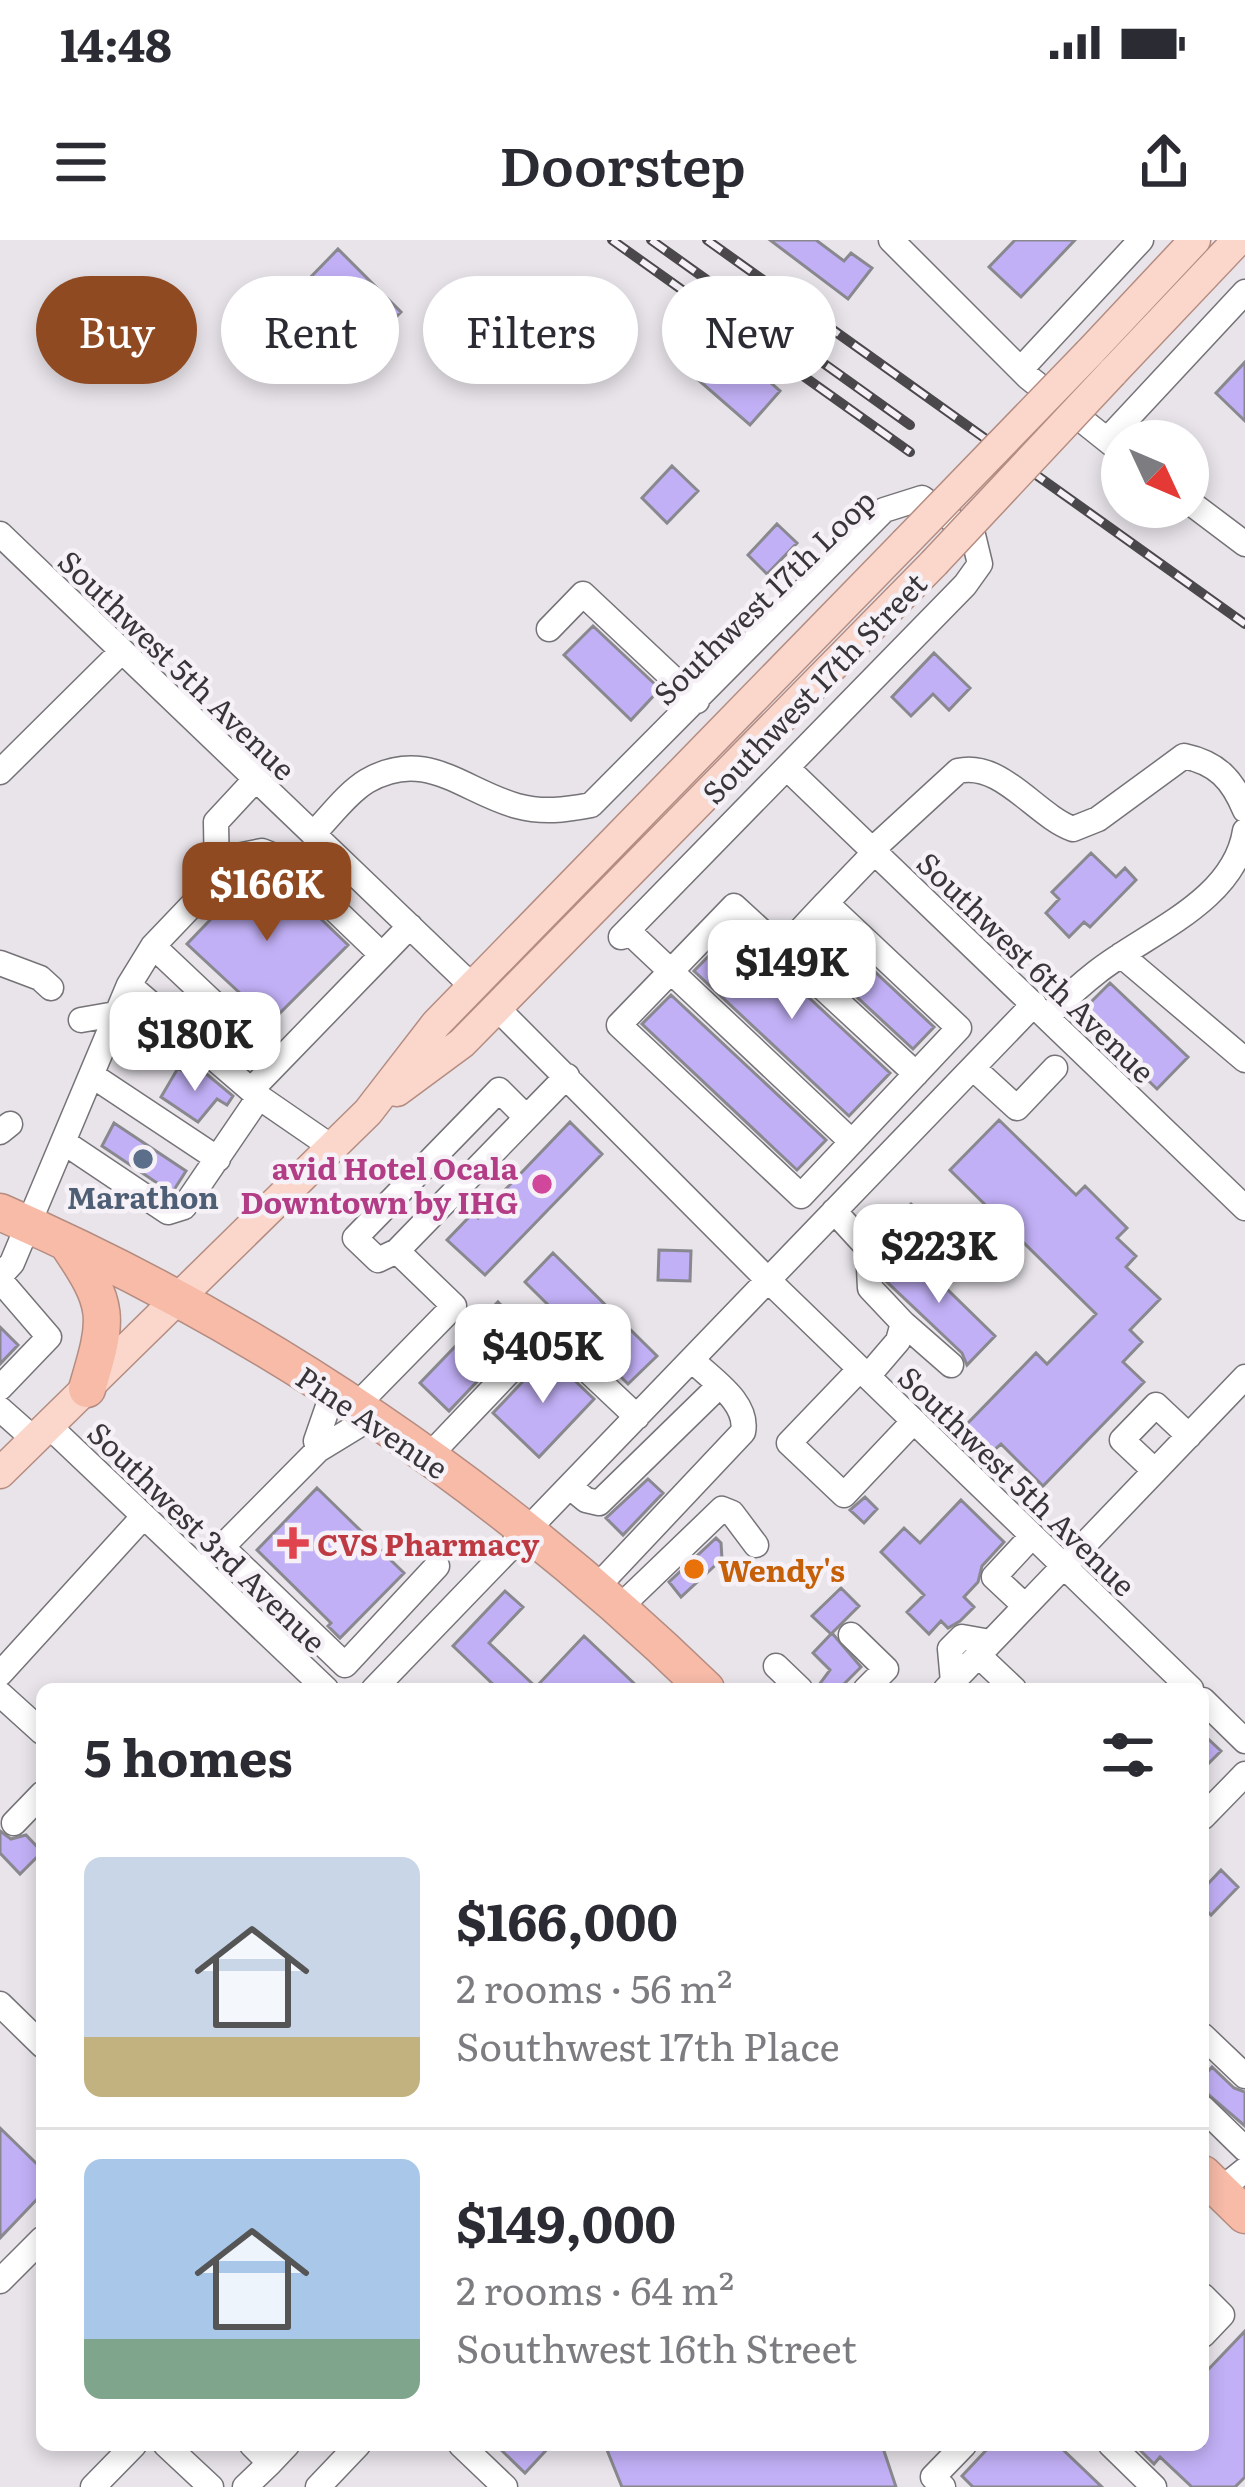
<!DOCTYPE html>
<html lang="en">
<head>
<meta charset="utf-8">
<style>
	:root { --surface:#fff; --page:#f7f7f7; --text:#2b2b33; --muted:#7c7c81; --line:#e1e1e2; --accent:#904a22 }
	body { margin:0; font-family:Literata,serif; background:var(--page); color:var(--text); height:100vh; display:flex; flex-direction:column; font-size:45px; white-space:nowrap }
	* { box-sizing:border-box; margin:0 }
	p { font-size:39px; color:var(--muted) }
	.icon { flex:none; width:66px; height:66px; fill:none; stroke:currentColor; stroke-width:2; stroke-linecap:round; stroke-linejoin:round }
	.map { position:relative; flex:1; overflow:hidden }
	.details { position:absolute; left:36px; top:1443px; width:1173px; height:768px; display:flex; flex-direction:column; background:var(--surface); border-radius:18px; box-shadow:0 6px 18px #0003 }
	.details>* { flex:none }
	.top-card { position:absolute; left:36px; top:36px; width:1173px; height:108px; display:flex; gap:24px }
	.needle { width:78px; rotate:134deg }
	.tools { position:absolute; left:1101px; top:180px; display:grid; gap:24px }
	.tools a { display:grid; place-items:center; width:108px; height:108px; border-radius:50%; background:var(--surface); box-shadow:0 6px 18px #0003; font-size:60px }
	.price { position:absolute; translate:-50% -102px; padding:0 27px; border-radius:24px; background:#fff; color:#222; font-size:39px; line-height:78px; filter:drop-shadow(0 3px 6px #0008) }
	.price::after { content:''; position:absolute; left:50%; top:72px; width:36px; height:27px; margin-left:-18px; background:inherit; clip-path:polygon(0 0,100% 0,50% 100%) }
	.price.on { background:var(--accent); color:#fff }
	ul { padding:0; list-style:none }
	li { display:flex; align-items:center; gap:36px; height:300px; padding:0 48px }
	li+li { border-top:3px solid var(--line) }
	li span { display:grid; place-items:center; flex:none; width:336px; height:240px; border-radius:18px; color:#555 }
	li>.icon { margin-inline-start:auto }
	span .icon { width:144px; height:144px; fill:#fffc; stroke-width:1 }
	li b { font-size:51px }
	h2 { display:flex; justify-content:space-between; align-items:center; height:144px; padding:0 48px; font-size:51px }
	.pill { padding:0 42px; border-radius:54px; background:var(--surface); box-shadow:0 6px 18px #0003; font-size:42px; line-height:108px }
	.pill.on { background:var(--accent); color:#fff }
	.status { display:flex; justify-content:space-between; align-items:center; height:84px; padding:0 60px; background:var(--surface); direction:ltr }
	.status svg { height:33px; fill:currentColor }
	header { display:flex; justify-content:space-between; align-items:center; height:156px; padding:0 48px; background:var(--surface); font-size:54px; font-weight:600 }
	.map>svg:first-child { display:block }
</style>
</head>
<body>
<div class="status"><b>14:48</b><svg viewBox="0 0 49 12"><path d="M0 12V9h3v3zM5 12V6h3v6zM10 12V3h3v9zM15 12V0h3v12zM26 1h20v11H26zM47 4h2v5h-2z"/></svg></div>
<header><svg class="icon" aria-label="menu" viewBox="0 0 24 24"><path d="M4 6h16M4 12h16M4 18h16"/></svg>Doorstep<svg class="icon" aria-label="share" viewBox="0 0 24 24"><path d="M12 15V3M7 8l5-5 5 5M5 13v7h14v-7"/></svg></header>
<div class="map">
<svg width="1245" height="2247" viewBox="0 0 1245 2247">
	<rect width="100%" height="100%" fill="#e8e4ea"/>
	<path fill="#c2b0f6" stroke="#89888e" stroke-width="3" d="M770,0H816L844,21L851,13L872,28L848,59Z
		M1015,0H1075L1021,57L989,27Z
		M338,9L401,72L366,107L303,45Z
		M702,82L780,151L750,185L672,117Z
		M1245,122V181L1216,153Z
		M672,226L698,251L667,283L642,258Z
		M777,284L797,303L767,334L748,315Z
		M593,386L660,449L631,480L564,415Z
		M934,413L970,448L949,470L933,454L911,476L892,457Z
		M1091,613L1116,637L1125,628L1136,640L1090,687L1084,682L1069,697L1046,673L1059,659L1052,652Z
		M260,628L273,633L348,705L271,782L187,704Z
		M827,687L934,787L913,809L806,710Z
		M735,689L890,833L849,876L694,731Z
		M1110,743L1188,817L1157,849L1079,774Z
		M671,755L826,900L797,930L642,784Z
		M178,828L197,840L203,831L233,856L227,865L217,859L198,882L161,857Z
		M999,880L1076,955L1085,946L1127,988L1117,998L1136,1016L1126,1027L1160,1059L1130,1090L1142,1102L1123,1122L1144,1142L1043,1246L1001,1204L993,1211L966,1185L1036,1113L1047,1124L1096,1074L950,930Z
		M570,882L602,914L485,1035L447,1000L473,973L478,978Z
		M114,883L186,931L172,953L102,906Z
		M911,964L938,990L922,1006L895,980Z
		M659,1010L691,1011L690,1041L658,1040Z
		M907,1010L995,1096L967,1125L962,1113L886,1041V1032Z
		M553,1013L657,1116L628,1144L525,1042Z
		M498,1062L526,1090L449,1171L420,1143Z
		M0,1087L18,1105L0,1124Z
		M548,1115L594,1159L539,1217L493,1173Z
		M648,1239L663,1253L623,1295L606,1278Z
		M317,1248L404,1333L340,1398L328,1386L331,1383L257,1310Z
		M865,1257L877,1269L864,1283L850,1270Z
		M961,1260L1004,1302L982,1326L978,1342L964,1357L974,1367L960,1381L948,1388L941,1381L929,1394L907,1372L924,1355L881,1312L904,1288L920,1303Z
		M716,1298L721,1303L722,1319L681,1357L669,1342Z
		M841,1348L859,1366L832,1393L861,1427L839,1449H816L830,1430L813,1413L831,1394L812,1376Z
		M505,1351L523,1367L489,1403L536,1447L584,1396L640,1449H498L453,1406Z
		M1203,1494L1221,1511L1203,1529Z
		M0,1591L11,1599L26,1595L42,1612L20,1634L0,1613Z
		M1221,1630L1238,1647L1211,1675L1203,1667V1649Z
		M1212,1827L1234,1848L1245,1852V1886L1203,1850V1837Z
		M0,1888L42,1929V1954L0,1998Z
		M1245,2091V2237L1235,2247H1192L1160,2217L1154,2224L1135,2205H1203V2135Z
		M496,2205H551L525,2233Z
		M605,2205H882L896,2247H622Z
		M991,2205H1058L1102,2247H973L962,2236Z"/>
	<g fill="none" stroke-linecap="round" stroke-linejoin="round">
		<defs>
			<path id="minor" d="M891,0L1028,137L1122,212
				M1021,129L1141,0
				M1107,200L1245,52
				M1188,261L1245,304
				M0,294L472,746
				M549,389L583,354L697,461
				M787,528L1245,968
				M0,532L120,413
				M313,594C329,578 347,553 367,541C426,507 463,551 517,566C543,573 565,570 591,565L884,270L922,258L973,295L980,324L965,345L621,697
				M873,609L958,531C1002,521 1035,575 1073,589L1098,579L1184,516C1217,523 1232,539 1245,570
				M217,620L262,611L282,619L382,715
				M826,663L959,788L801,956L619,785L734,666L782,710Z
				M826,663L875,612
				M628,691L852,902
				M153,706L277,823
				M782,710L916,834
				M1121,715L1245,820
				M0,723L40,738L51,748
				M129,745L259,857L333,908
				M497,768L768,1040L1191,1449
				M1047,777C1063,761 1079,746 1097,732C1146,693 1234,662 1245,591
				M81,780L121,773
				M973,828L1017,868L1055,828
				M93,836L218,919
				M251,850L410,686
				M0,892L10,884
				M65,903L168,972L184,967L259,857
				M834,971L868,1008L870,1048L903,1083L898,1101L868,1136
				M397,1011L378,1020L355,998L499,850L526,877
				M0,1036L12,1023L129,745L153,706L217,639L216,582L255,540
				M0,1040L49,1097L0,1148
				M903,1083L951,1125
				M860,1129L789,1203L844,1255L914,1181
				M333,1152L316,1201L318,1210L372,1177
				M356,1166L454,1066L397,1011L567,836
				M0,1169L35,1200
				M49,1186L326,1449
				M428,1217L547,1092L637,1177
				M1155,1231L1122,1200L1156,1165L1189,1196
				M570,1247L586,1260L599,1263L719,1146
				M222,1307L345,1425L437,1326
				M214,1315L318,1210
				M595,1349L743,1192C749,1162 711,1139 692,1120
				M1025,1366L994,1337L1032,1296
				M619,1368L722,1269L732,1273L756,1305
				M851,1395L886,1429L866,1449
				M978,1415L1014,1449
				M776,1426L800,1449
				M0,1434L144,1276
				M953,1442L950,1409L962,1397L990,1402
				M374,1449L1034,764
				M946,1449L1245,1137
				M0,1454L42,1492
				M1203,1460L1245,1501
				M1203,1577L1245,1534
				M14,1583L42,1554
				M0,1764L42,1805
				M1203,1796L1245,1836
				M1203,1868L1245,1909
				M1220,1950L1245,1930
				M0,2041L42,1999
				M1203,2056L1222,2075L1203,2095
				M166,2205L211,2247
				M252,2205L270,2223L287,2205
				M461,2205L505,2247
				M1111,2205L1154,2247
				M93,2247L134,2205
				M245,2247L270,2223
				M318,2247L358,2205
				M943,2247L933,2237L964,2205"/>
			<path id="major" d="M1089,113L1195,0
				M1112,133L1238,0
				M397,851L462,803L934,323
				M0,1233L368,872L436,784L905,303"/>
			<path id="highway" d="M0,972C262,1086 501,1250 706,1449
				M67,1003C110,1066 109,1076 87,1149
				M1203,1934L1245,1975"/>
		</defs>
		<use href="#minor" stroke="#767378" stroke-width="27"/>
		<use href="#major" stroke="#b48c81" stroke-width="33"/>
		<use href="#highway" stroke="#b48c81" stroke-width="39"/>
		<use href="#minor" stroke="#fff" stroke-width="24"/>
		<use href="#major" stroke="#fad6cb" stroke-width="30"/>
		<use href="#highway" stroke="#f7bba8" stroke-width="36"/>
		<defs>
			<path id="rail" d="M612,0L910,212
				M651,0L910,185
				M707,0L1245,384"/>
		</defs>
		<use href="#rail" stroke="#4b484c" stroke-width="10"/>
		<use href="#rail" stroke="#f5f1f7" stroke-width="6" stroke-dasharray="18" stroke-linecap="butt"/>
		<defs>
			<path id="major-bridge" d="M905,303L1089,113
				M934,323L1112,133"/>
		</defs>
		<use href="#major-bridge" stroke="#b48c81" stroke-width="33" stroke-linecap="butt"/>
		<use href="#major-bridge" stroke="#fad6cb" stroke-width="30"/>
	</g>
	<circle fill="#5c6f8a" stroke="#f5f1f7" stroke-width="4.5" cx="143" cy="919" r="12"/>
	<circle fill="#d1479c" stroke="#f5f1f7" stroke-width="4.5" cx="542" cy="944" r="12"/>
	<path fill="#e0444e" stroke="#f5f1f7" stroke-width="4.5" d="M287 1285h12v12h12v12h-12v12h-12v-12h-12v-12h12z"/>
	<circle fill="#e8710a" stroke="#f5f1f7" stroke-width="4.5" cx="694" cy="1329" r="12"/>
	<g text-anchor="middle" dominant-baseline="central" stroke-width="9" stroke-linejoin="round" paint-order="stroke">
		<g font-size="30" fill="#383639" stroke="#f5f1f7">
			<text transform="translate(763 356) rotate(-44)">Southwest 17th Loop</text>
			<text transform="translate(178 424) rotate(44)">Southwest 5th Avenue</text>
			<text transform="translate(813 447) rotate(-46)">Southwest 17th Street</text>
			<text transform="translate(1037 726) rotate(44)">Southwest 6th Avenue</text>
			<text transform="translate(373 1181) rotate(34)">Pine Avenue</text>
			<text transform="translate(1018 1240) rotate(44)">Southwest 5th Avenue</text>
			<text transform="translate(208 1296) rotate(44)">Southwest 3rd Avenue</text>
		</g>
		<g font-size="30" font-weight="bold" fill="#b23c85" stroke="#f5f1f7" text-anchor="end">
			<text x="518" y="927">avid Hotel Ocala<tspan x="518" dy="34">Downtown by IHG</tspan></text>
		</g>
		<g font-size="30" font-weight="bold" fill="#4e5e75" stroke="#f5f1f7">
			<text x="143" y="956">Marathon</text>
		</g>
		<g font-size="30" font-weight="bold" fill="#be3a42" stroke="#f5f1f7" text-anchor="start">
			<text x="317" y="1303">CVS Pharmacy</text>
		</g>
		<g font-size="30" font-weight="bold" fill="#c56008" stroke="#f5f1f7" text-anchor="start">
			<text x="718" y="1329">Wendy's</text>
		</g>
	</g>
</svg>
<div class="tools">
<a><svg class="needle" viewBox="-14 -14 28 28"><path d="M0-13l5 13h-10z" fill="#e53935"/><path d="M0 13l5-13h-10z" fill="#7c7c81"/></svg></a>
</div>
<b class="price on" style="left:267px;top:704px">$166K</b>
<b class="price" style="left:792px;top:782px">$149K</b>
<b class="price" style="left:195px;top:854px">$180K</b>
<b class="price" style="left:939px;top:1066px">$223K</b>
<b class="price" style="left:543px;top:1166px">$405K</b>
<div class="top-card">
<a class="pill on">Buy</a>
<a class="pill">Rent</a>
<a class="pill">Filters</a>
<a class="pill">New</a>
</div>
<section class="details">
<h2>5 homes<svg class="icon" aria-label="filters" viewBox="0 0 24 24"><path d="M4 7h16M4 17h16"/><circle cx="9" cy="7" r="2"/><circle cx="15" cy="17" r="2"/></svg></h2>
<ul>
<li><span style="background:linear-gradient(#c9d6e8 75%,#c2b280 0)"><svg class="icon" aria-label="home" viewBox="0 0 24 24"><path d="M3 11l9-7 9 7M6 9v11h12V9"/></svg></span><div><b>$166,000</b><p>2 rooms · 56 m²</p><p>Southwest 17th Place</p></div></li>
<li><span style="background:linear-gradient(#a9c7e8 75%,#7fa58c 0)"><svg class="icon" aria-label="home" viewBox="0 0 24 24"><path d="M3 11l9-7 9 7M6 9v11h12V9"/></svg></span><div><b>$149,000</b><p>2 rooms · 64 m²</p><p>Southwest 16th Street</p></div></li>
</ul>
</section>
</div>
</body>
</html>
